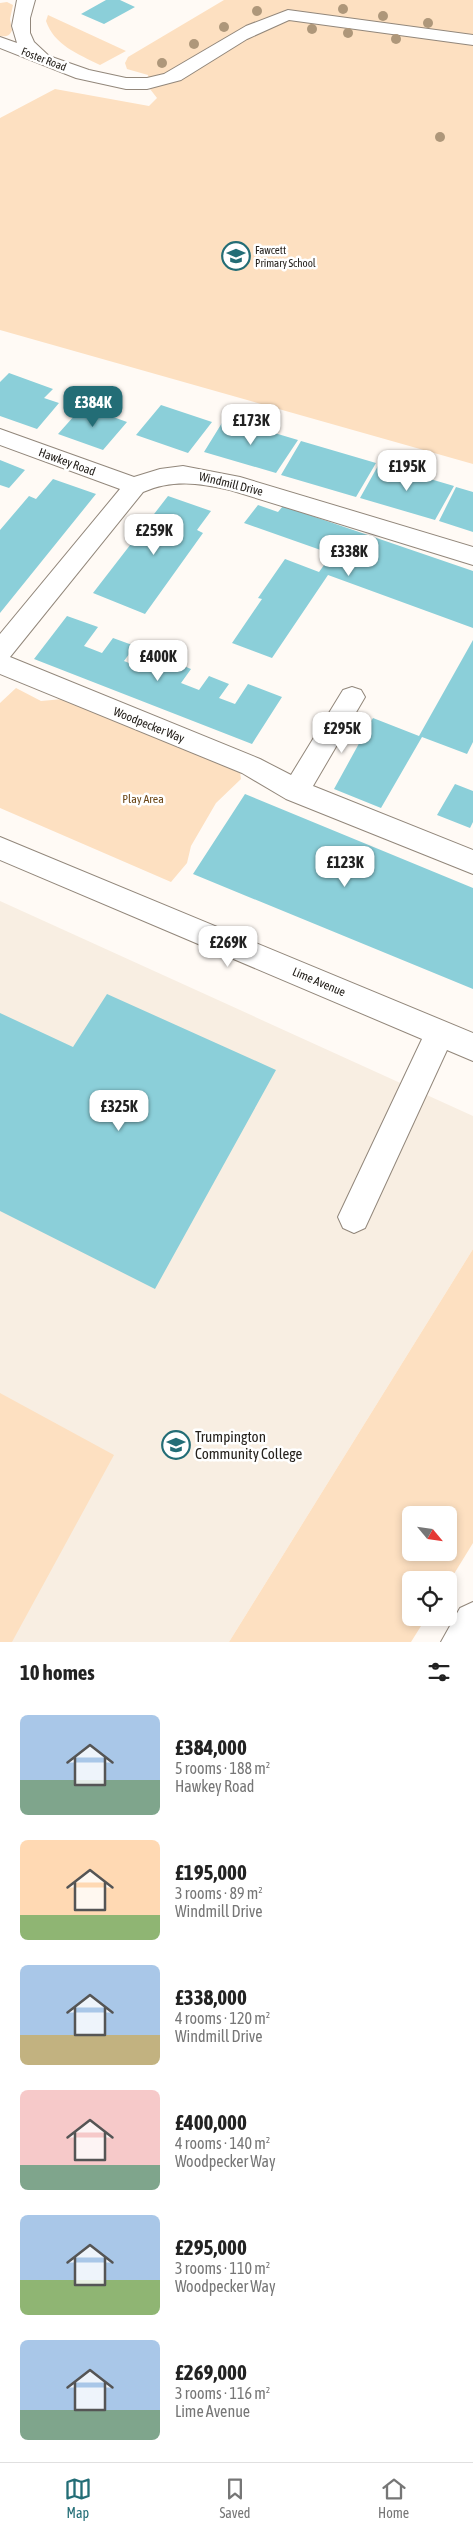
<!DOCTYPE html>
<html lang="en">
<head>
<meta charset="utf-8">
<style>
	:root { --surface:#fff; --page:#f6f6f6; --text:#222; --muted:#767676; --line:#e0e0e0; --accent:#236d76 }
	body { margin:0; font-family:"Asap Condensed",sans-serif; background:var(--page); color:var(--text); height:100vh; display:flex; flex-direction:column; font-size:19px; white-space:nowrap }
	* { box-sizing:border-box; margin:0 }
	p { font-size:16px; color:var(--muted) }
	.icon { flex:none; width:28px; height:28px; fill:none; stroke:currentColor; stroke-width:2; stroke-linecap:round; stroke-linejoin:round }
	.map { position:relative; height:1642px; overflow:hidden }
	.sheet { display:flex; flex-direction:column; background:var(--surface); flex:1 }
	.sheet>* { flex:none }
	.needle { width:32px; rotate:119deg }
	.tools { position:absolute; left:402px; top:1506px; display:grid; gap:10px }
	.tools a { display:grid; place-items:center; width:55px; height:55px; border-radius:8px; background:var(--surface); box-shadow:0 2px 8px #0003; font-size:25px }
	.price { position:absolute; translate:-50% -42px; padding:0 11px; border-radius:10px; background:#fff; color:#222; font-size:16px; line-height:32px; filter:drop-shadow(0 1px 2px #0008) }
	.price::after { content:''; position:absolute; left:50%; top:30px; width:15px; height:11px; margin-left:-8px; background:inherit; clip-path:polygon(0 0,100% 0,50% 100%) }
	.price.selected { background:var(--accent); color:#fff }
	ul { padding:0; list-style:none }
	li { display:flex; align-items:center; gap:15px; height:125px; padding:0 20px }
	li span { display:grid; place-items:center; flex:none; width:140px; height:100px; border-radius:8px; color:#555 }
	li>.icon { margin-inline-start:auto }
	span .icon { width:60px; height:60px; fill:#fffc; stroke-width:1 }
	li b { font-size:21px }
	h2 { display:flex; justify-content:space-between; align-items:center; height:60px; padding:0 20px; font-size:21px }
	.menu { display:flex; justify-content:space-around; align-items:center; height:70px; border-top:1px solid var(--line); background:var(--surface); font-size:14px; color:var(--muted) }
	.menu a { display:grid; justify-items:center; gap:2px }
	.menu .selected { color:var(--accent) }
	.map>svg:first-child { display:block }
</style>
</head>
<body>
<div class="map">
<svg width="473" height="1642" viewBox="0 0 473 1642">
	<rect width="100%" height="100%" fill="#fffaf5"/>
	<path fill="#f8eee2" d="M0,901L473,1116V1249L229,1642H0Z"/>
	<path fill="#fde0c1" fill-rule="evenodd" d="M224,0H473V464L0,330V118L55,89L149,106L157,98L150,89L148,75L127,69L125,63L128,57Z
		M7,2L13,5L10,19L12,30C10,36 6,37 0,36V3Z
		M48,15L126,51L100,65C78,54 54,45 46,21Z
		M16,688L41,701L63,699L240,772L241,779L216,803L191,846L187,863L171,882L0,808V703Z
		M473,1249V1543L449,1582V1580H411V1618H426L411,1642H229ZM411,1515H449V1552H411Z
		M0,1393L114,1455L12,1642H0Z"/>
	<path fill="#8bcfd9" d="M106,0H120L135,7L104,24L81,14Z
		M9,373L53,389L44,398L59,403L37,429L0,416V382Z
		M161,405L212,422L188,453L136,435Z
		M83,406L127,422L103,450L58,434Z
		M225,418L261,429L298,440L276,473L204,452Z
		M301,441L376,463L356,497L281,475Z
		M0,460L25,470L9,488L0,485Z
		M379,464L454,486L435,520L360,498Z
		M53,479L96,494L0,613V530L29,496L36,499Z
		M456,487L473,492V532L439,521Z
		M168,496L211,511L197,530L203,533L145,614L93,593Z
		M258,505L278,512L283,506L473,571V628L328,575L272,658L232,643L262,599L258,598L285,559L319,572L332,554L244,523Z
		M67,616L98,627L84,646L102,653L113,638L135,646L124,661L139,667L150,652L191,669L181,683L199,690L209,676L229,684L219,698L235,704L248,684L282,697L252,744L34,659Z
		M473,640V742L467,754L422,737L381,808L334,789L373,718L419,736Z
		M455,784L473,791V822L470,828L437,815Z
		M245,794L473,888V989L193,874Z
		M107,994L276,1070L155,1289L0,1211V1013L73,1047Z"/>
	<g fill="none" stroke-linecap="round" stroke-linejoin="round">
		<defs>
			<path id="minor" d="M17,0H35L30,18V33L34,42L49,56L89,70L126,78H147L164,74L246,26L288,10L473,35V45L289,20L247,39L181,80L147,89H126L76,78L0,48V37L17,43L12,26Z
				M0,429L134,477L160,469L183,466L240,477L473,547V565L230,490C199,483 173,479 143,492L10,657L260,759L291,775L343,690L352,687L361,690L365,697L313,786L473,850V874L286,799L242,773L0,674V634L120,489L0,445Z
				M0,837L473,1033V1061L447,1050L365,1228L354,1233L343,1228L338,1217L422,1039L0,860Z
				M473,1602V1642H441L460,1608Z"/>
		</defs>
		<use href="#minor" stroke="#92877b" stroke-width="2"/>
		<use href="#minor" fill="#fff" fill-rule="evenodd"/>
	</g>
	<g fill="#ae977a">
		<circle cx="343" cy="9" r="5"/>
		<circle cx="257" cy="11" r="5"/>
		<circle cx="383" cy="16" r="5"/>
		<circle cx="428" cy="23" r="5"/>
		<circle cx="224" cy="27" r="5"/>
		<circle cx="312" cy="29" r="5"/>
		<circle cx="348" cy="33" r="5"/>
		<circle cx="396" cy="39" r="5"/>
		<circle cx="194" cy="44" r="5"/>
		<circle cx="162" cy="63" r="5"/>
		<circle cx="440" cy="137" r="5"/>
	</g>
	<defs>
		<symbol id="school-ring" viewBox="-11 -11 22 22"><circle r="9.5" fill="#fff" stroke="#236d76" stroke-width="1.5"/><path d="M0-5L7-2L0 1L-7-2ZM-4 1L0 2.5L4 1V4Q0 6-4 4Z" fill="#236d76"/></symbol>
	</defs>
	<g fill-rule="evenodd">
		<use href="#school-ring" x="220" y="240" width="32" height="32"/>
		<use href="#school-ring" x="160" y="1429" width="32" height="32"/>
	</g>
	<g text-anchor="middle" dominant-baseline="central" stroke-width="5" stroke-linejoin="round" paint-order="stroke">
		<g font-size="11" fill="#25211c" stroke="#fff">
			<text transform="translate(44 59) rotate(21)">Foster Road</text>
		</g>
		<g font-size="11" fill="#25211c" stroke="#fff" text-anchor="start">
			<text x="255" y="250">Fawcett<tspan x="255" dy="13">Primary School</tspan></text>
		</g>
		<g font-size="12" fill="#25211c" stroke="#fff">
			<text transform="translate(67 462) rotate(20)">Hawkey Road</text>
			<text transform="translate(231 484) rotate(14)">Windmill Drive</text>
			<text transform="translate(149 725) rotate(22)">Woodpecker Way</text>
			<text transform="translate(319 982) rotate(23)">Lime Avenue</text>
		</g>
		<g font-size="12" fill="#6b4616" stroke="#fff">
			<text x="143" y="799">Play Area</text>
		</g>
		<g font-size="15" fill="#25211c" stroke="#fff" text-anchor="start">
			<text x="195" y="1436">Trumpington<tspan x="195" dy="17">Community College</tspan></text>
		</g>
	</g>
</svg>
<div class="tools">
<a><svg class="needle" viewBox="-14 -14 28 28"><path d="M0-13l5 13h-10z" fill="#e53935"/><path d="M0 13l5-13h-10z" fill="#767676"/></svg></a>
<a><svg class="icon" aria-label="locate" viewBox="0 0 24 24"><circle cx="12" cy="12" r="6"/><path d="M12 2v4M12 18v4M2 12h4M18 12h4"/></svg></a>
</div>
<b class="price selected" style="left:93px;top:428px">£384K</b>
<b class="price" style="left:251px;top:446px">£173K</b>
<b class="price" style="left:407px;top:492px">£195K</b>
<b class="price" style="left:154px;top:556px">£259K</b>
<b class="price" style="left:349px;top:577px">£338K</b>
<b class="price" style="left:158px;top:682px">£400K</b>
<b class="price" style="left:342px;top:754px">£295K</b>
<b class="price" style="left:345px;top:888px">£123K</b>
<b class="price" style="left:228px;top:968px">£269K</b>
<b class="price" style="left:119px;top:1132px">£325K</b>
</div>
<section class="sheet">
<h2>10 homes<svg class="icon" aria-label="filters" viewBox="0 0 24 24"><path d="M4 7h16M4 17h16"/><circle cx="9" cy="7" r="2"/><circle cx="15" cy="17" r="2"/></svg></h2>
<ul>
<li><span style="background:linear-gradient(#a9c7e8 65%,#7fa58c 0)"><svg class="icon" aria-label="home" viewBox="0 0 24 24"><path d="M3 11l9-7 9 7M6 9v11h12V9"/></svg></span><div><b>£384,000</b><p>5 rooms · 188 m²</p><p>Hawkey Road</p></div></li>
<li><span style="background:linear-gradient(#ffd9b3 75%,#8fb573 0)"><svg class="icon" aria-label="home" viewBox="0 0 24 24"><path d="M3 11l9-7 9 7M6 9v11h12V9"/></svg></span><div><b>£195,000</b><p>3 rooms · 89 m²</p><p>Windmill Drive</p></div></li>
<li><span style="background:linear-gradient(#a9c7e8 70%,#c2b280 0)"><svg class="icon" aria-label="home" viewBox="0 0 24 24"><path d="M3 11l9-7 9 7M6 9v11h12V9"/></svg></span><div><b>£338,000</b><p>4 rooms · 120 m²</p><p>Windmill Drive</p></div></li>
<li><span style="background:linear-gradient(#f6c9c9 75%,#7fa58c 0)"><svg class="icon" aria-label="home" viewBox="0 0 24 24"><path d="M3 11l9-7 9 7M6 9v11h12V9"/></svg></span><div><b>£400,000</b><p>4 rooms · 140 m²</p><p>Woodpecker Way</p></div></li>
<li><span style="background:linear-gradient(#a9c7e8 65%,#8fb573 0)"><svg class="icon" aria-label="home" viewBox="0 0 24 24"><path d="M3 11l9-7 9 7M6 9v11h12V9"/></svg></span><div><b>£295,000</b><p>3 rooms · 110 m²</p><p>Woodpecker Way</p></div></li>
<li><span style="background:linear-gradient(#a9c7e8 70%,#7fa58c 0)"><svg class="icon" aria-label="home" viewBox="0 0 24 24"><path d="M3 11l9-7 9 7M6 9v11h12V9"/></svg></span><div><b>£269,000</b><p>3 rooms · 116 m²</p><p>Lime Avenue</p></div></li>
</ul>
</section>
<nav class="menu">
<a class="selected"><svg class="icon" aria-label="map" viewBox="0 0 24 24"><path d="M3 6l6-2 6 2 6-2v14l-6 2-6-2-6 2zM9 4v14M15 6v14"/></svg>Map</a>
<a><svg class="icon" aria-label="saved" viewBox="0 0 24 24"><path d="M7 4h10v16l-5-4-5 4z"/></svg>Saved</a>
<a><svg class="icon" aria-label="home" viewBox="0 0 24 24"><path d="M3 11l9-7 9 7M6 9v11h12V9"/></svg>Home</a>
</nav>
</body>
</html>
